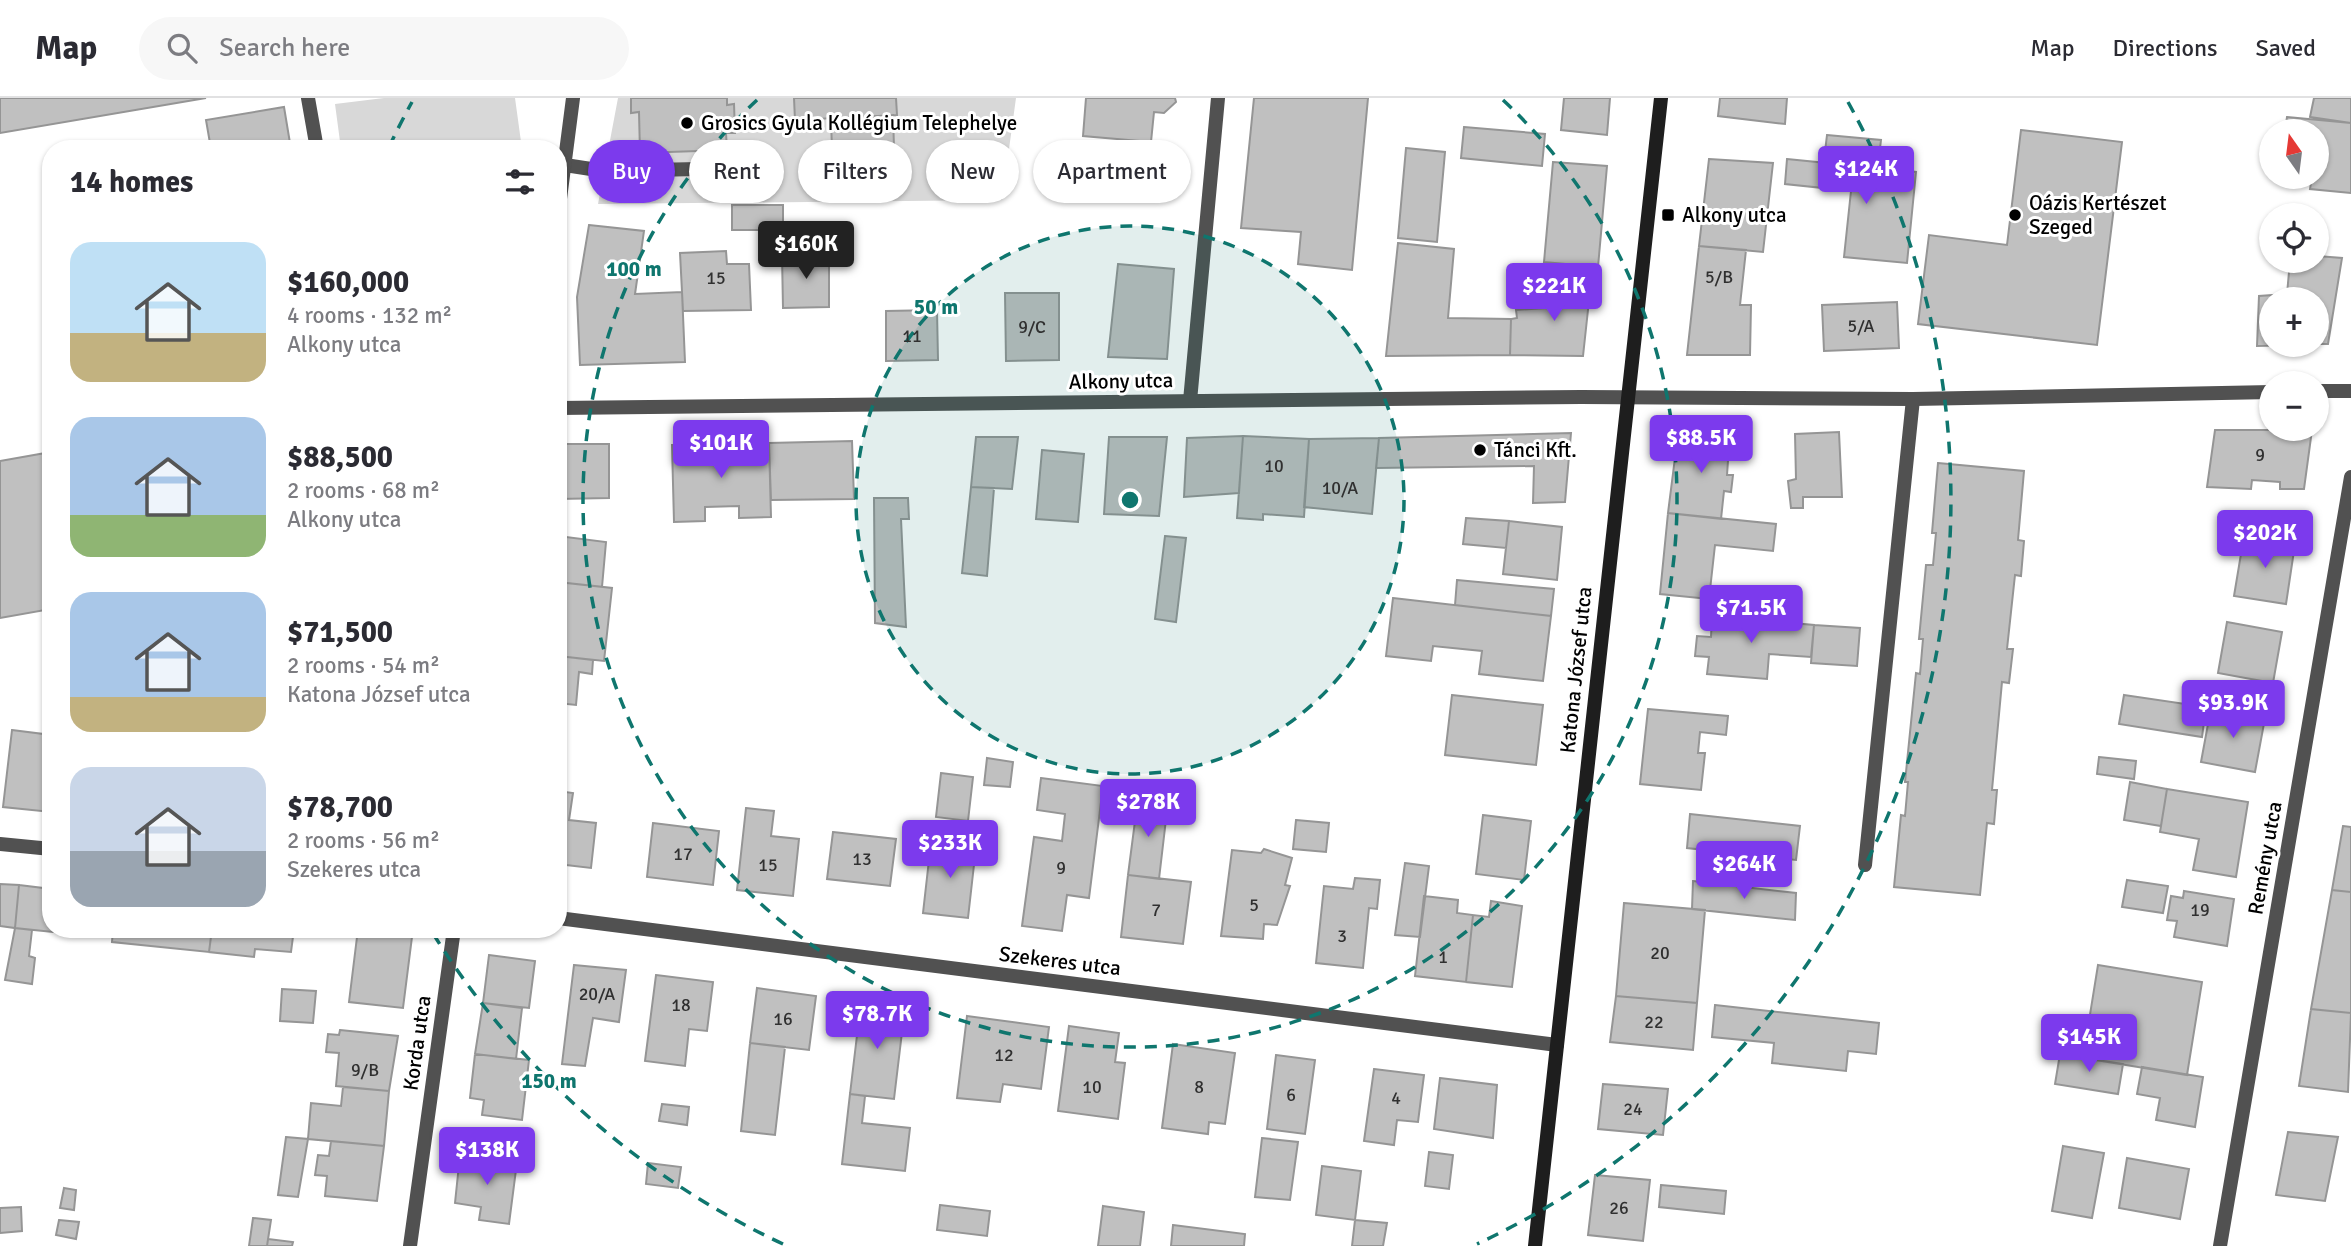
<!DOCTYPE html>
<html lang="en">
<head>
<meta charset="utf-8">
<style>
	:root { --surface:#fff; --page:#f7f7f7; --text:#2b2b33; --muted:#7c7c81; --line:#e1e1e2; --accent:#7c3aed }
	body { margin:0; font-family:Signika,sans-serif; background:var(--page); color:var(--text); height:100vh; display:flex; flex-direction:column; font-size:26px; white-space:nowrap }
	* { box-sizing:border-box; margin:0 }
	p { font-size:23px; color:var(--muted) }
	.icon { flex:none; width:38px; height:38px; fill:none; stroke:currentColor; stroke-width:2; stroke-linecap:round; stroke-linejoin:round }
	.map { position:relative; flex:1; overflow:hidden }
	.sheet { position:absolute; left:42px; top:42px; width:525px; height:798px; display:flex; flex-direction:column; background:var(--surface); border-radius:28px; box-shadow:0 2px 5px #0004 }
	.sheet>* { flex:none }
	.top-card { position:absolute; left:588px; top:42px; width:665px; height:63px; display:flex; gap:14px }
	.needle { width:46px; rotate:346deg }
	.buttons { position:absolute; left:2259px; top:21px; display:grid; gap:14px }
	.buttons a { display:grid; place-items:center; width:70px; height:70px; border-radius:50%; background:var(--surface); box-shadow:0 2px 5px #0004; font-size:35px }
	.price { position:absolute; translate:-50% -60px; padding:0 16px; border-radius:7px; background:var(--accent); color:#fff; font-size:23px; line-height:46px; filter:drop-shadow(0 2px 4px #0008) }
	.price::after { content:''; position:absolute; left:50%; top:42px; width:21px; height:16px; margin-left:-10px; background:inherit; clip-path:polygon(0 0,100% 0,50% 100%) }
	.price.current { background:#222; color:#fff }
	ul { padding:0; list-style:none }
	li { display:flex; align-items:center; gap:21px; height:175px; padding:0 28px }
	li span { display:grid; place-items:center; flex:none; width:196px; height:140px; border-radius:21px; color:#555 }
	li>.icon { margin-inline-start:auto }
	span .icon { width:84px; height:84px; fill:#fffc; stroke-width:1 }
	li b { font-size:30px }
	h2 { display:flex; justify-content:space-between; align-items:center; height:84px; padding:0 28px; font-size:30px }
	.pill { padding:0 24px; border-radius:32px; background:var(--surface); box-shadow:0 2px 5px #0004; font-size:24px; line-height:63px }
	.pill.current { background:var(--accent); color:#fff }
	header { display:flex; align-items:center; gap:42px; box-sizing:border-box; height:98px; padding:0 35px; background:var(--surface); border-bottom:2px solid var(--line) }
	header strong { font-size:33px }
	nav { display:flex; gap:38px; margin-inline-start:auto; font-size:24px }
	.search { width:490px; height:63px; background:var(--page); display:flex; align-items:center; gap:18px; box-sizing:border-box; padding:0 24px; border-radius:38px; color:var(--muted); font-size:26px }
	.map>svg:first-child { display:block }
</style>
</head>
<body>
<header>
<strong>Map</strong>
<div class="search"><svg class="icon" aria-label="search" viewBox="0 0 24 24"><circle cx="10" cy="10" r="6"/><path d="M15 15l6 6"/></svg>Search here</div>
<nav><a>Map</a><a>Directions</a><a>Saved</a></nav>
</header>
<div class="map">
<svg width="2351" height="1148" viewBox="0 0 2351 1148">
	<rect width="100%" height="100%" fill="#fff"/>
	<path fill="#d8d8d8" d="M384,0H515L522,51H341L335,6Z
		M618,0H1016L1002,102L598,106Z"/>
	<path fill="#c0c0c0" stroke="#959595" stroke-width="2" d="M0,0H206L0,35Z
		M631,0H727V7L734,6L735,35H726L727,52L640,55L639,14L631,15Z
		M794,0H896L897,17L795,22Z
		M1086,0H1175L1176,4L1164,15L1154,14L1151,44L1083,38Z
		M1254,0H1368L1352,172L1298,166L1301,134L1241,130Z
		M1564,0H1610L1607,37L1561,32Z
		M1720,0H1787L1785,26L1718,18Z
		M2314,0H2351V25L2310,19Z
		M284,9L291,51H211L206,22Z
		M893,17L894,50L832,53L831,21Z
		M2287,19L2351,25V95L2310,91L2312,79H2317V33H2285Z
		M1464,29L1545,36L1542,68L1461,60Z
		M2021,32L2122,44L2097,247L1918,226L1929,137L2007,147Z
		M1827,37L1881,42L1878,67L1824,62Z
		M1406,50L1445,54L1437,144L1398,140Z
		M1709,61L1773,65L1763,154L1699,148Z
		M1787,61L1916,74L1907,165L1844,159L1851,93L1785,86Z
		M1553,64L1607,68L1598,169L1544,164Z
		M732,107H783V132H732Z
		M589,127L644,133L635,196L682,194L685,264L580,267L577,199Z
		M1398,145L1454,151L1448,220L1511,221L1510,257L1386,258Z
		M1699,148L1746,152L1740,207H1751L1750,257H1687Z
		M726,153L727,166H749L751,212L683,213L680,155Z
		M782,157H829V209L783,210Z
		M2317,158L2342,160L2328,246H2317V201H2272V247H2296L2257,248L2259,198L2287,196L2290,163H2317Z
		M1118,166L1174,171L1167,261L1108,259Z
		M1549,183L1591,184L1583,258L1510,257L1511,221L1517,220L1516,212L1546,210Z
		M1005,195H1059V262L1006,263Z
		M1897,204L1899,250L1824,253L1822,207Z
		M937,212L938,262L886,263V213Z
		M2215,332H2312L2304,391H2280V384L2252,382L2251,391L2207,389Z
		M1730,334L1727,377H1733L1731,394L1724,393L1721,421L1668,415L1678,336Z
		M1839,334L1842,399H1803V410H1791L1788,383L1796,381L1795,336Z
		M1571,335L1565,404L1533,405L1534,368L1376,370L1379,340Z
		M1243,338L1239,395L1184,399L1187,340Z
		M1243,338L1309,341L1304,419L1263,416V422L1237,420Z
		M976,339H1018L1012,391L971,389Z
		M1109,339H1167L1159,418L1104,416Z
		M1379,340L1372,416L1304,409L1309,341Z
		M852,343L854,401L771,402L769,345Z
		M769,345L771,419L739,420V408L705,409V423L674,424L672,347Z
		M560,346H609V400L558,401Z
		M1042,352L1084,356L1078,424L1036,421Z
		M51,354V511L0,520V363Z
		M1938,365L2024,373L2018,442L2024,443L2021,478L2015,477L2007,551H2013L2009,585L2002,584L1992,692H1997L1994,726L1987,725L1980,797L1894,789L1901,717L1905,718L1908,684H1905L1916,575L1920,576L1923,541H1919L1926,467H1933L1936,435H1932Z
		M971,389L994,390L987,478L962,475Z
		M874,400H908L909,421H901L906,529L875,525Z
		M1668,415L1776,426L1773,453L1715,447L1709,501L1660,496Z
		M1466,420L1509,423L1506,450L1463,446Z
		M1509,423L1562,429L1557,482L1503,476Z
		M558,438L606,444L602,489L558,484Z
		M1165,438L1186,440L1176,524L1155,521Z
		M2244,438L2295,446L2286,506L2234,498Z
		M1457,482L1554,491L1551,518L1455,507Z
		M558,484L612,490L604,563L558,558Z
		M1393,500L1551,518L1543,583L1479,576L1482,553L1433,548L1431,563L1386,558Z
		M1712,518L1814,527L1811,559L1769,556L1767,581L1707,576L1709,559L1695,558L1697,538L1711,539Z
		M2227,524L2282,534L2273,585L2218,575Z
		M1814,527L1860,530L1857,568L1811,565Z
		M558,558L593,562L592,576L579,574L576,607L558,605Z
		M1452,597L1543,607L1536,667L1445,657Z
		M2124,597L2206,609L2202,639L2119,626Z
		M2211,610L2265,620L2255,674L2201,664Z
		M1648,611L1728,618L1726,637L1700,634L1698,655H1705L1701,692L1640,686Z
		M12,632L51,637V714L3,709Z
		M2099,659L2136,663L2134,681L2097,676Z
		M987,660L1013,664L1010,689L984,687Z
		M941,675L973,679L968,723L936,719Z
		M1041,680L1103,688L1089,800L1067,797L1062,833L1022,828L1034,739L1062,743L1065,716L1037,712Z
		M2130,684L2167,691L2161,728L2124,722Z
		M2167,691L2248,704L2236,779L2193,772L2199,741L2160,734Z
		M558,693L573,695L569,722L596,725L591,770L558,766Z
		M1138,700L1168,704L1159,781L1128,777Z
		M746,710L774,713L771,738L799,741L793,798L737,792Z
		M1690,716L1800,728L1796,762L1687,750Z
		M1483,717L1531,723L1524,782L1476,776Z
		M1296,722L1329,725L1326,754L1293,751Z
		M653,725L719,733L713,787L647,779Z
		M2343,728L2351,729V794L2332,792Z
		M833,734L896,741L890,788L827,781Z
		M931,744L976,749L968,820L923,815Z
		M1264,751L1292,760L1285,787L1290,788L1277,827L1264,826L1263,841L1221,838L1232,752L1261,755Z
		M1405,765L1429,768L1420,839L1395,837Z
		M1128,777L1191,784L1183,846L1121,839Z
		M1355,780L1380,782L1377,811L1369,810L1363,870L1316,865L1324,788L1353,791Z
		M2127,782L2168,788L2163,815L2122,809Z
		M1693,783L1796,795L1795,822L1692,811Z
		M0,786L19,787L15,830L0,828Z
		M19,787L51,791V831H72V836L15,830Z
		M2332,792L2351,794V915L2311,911Z
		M2184,793L2234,801L2227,848L2174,839L2177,823L2167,822L2171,798L2183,800Z
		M1424,798L1458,802L1457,815L1473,817L1466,884L1415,878Z
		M1491,803L1522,808L1512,889L1466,884L1473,817L1489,819Z
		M1624,805L1705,812L1697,905L1616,898Z
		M15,830L32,832L29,858L35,860L32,886L5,882Z
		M113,831H212L209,854L112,844Z
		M212,831H294L291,854L255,851L254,859L209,854Z
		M358,831H413L403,910L349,904Z
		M489,857L535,863L529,910L483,905Z
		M574,867L626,872L619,924L593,920L585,968L562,966Z
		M2098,867L2202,884L2187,977L2083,960Z
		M656,877L713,884L707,933L689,931L685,968L645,963Z
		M757,890L816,898L809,952L750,945Z
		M282,891L316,893L313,925L280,923Z
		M1616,898L1697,905L1693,952L1610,944Z
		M861,904L905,909L894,1001L850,996Z
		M483,905L522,910L516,961L475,956Z
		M1715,907L1879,925L1876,956L1848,953L1846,973L1772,965L1774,945L1712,939Z
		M2311,911L2351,915L2348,994L2299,988Z
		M967,918L1049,929L1041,991L1003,986L1000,1004L957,1000Z
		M1069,928L1119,935L1115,964L1125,965L1118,1021L1058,1013Z
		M340,932L398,938L389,993L336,988L339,955L326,954L328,936L339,937Z
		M750,945L785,949L775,1037L741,1033Z
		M1173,946L1235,955L1225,1026L1209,1024L1208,1036L1162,1030Z
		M475,956L529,962L522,1022L482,1017L484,1002L470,1000Z
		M2060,956L2123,966L2118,996L2055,986Z
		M1276,957L1315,962L1305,1036L1267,1031Z
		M2142,969L2203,979L2195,1029L2156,1022L2160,1000L2137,996Z
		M1374,971L1424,977L1418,1024L1397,1022L1394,1047L1364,1043Z
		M1440,980L1497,987L1493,1040L1434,1031Z
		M1603,986L1668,991L1663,1037L1598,1031Z
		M343,989L389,993L384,1048L308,1041L311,1005L341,1008Z
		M850,996L865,998L862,1025L910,1030L905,1073L842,1066Z
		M662,1006L689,1009L687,1027L659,1023Z
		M2288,1034L2338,1039L2325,1103L2276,1097Z
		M286,1039L308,1041L298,1099L278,1097Z
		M1262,1040L1298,1044L1290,1102L1255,1099Z
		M331,1043L384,1048L377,1103L325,1098L327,1078L315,1077L318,1057L329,1058Z
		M2063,1048L2104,1055L2092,1120L2052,1113Z
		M1429,1054L1453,1057L1449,1091L1425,1088Z
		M460,1057L517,1064L509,1126L479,1122L481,1109L455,1105Z
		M2127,1060L2189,1071L2180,1121L2119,1110Z
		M648,1065L681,1069L678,1090L646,1086Z
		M1322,1068L1361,1073L1355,1122L1316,1117Z
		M1595,1077L1650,1082L1643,1143L1588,1137Z
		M1661,1087L1726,1093L1724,1116L1659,1109Z
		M64,1090L76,1092L74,1112L60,1110Z
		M940,1107L990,1113L987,1138L937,1132Z
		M1103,1108L1144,1114L1140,1148H1098Z
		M21,1109L22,1133L0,1135V1110Z
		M253,1120L271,1122L267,1148H249Z
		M59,1122L79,1124L76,1141L56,1137Z
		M1355,1122L1387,1125L1383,1148H1352Z
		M1173,1127L1245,1136L1244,1148H1171Z
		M268,1141L293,1144L292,1148H267Z"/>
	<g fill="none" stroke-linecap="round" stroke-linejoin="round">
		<path stroke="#515151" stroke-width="14" d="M308,0L317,51
			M565,67L604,73L745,70
			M1865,767L1913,301"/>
		<path stroke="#515151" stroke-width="14" d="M558,116L573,0
			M2317,293H2351
			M1190,303L1218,0
			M558,310L1581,299L1913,301L2272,294
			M0,746L51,751
			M558,820L1557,947
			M410,1148L454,831
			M2220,1148L2351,379"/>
		<path stroke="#1e1e1e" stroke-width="14" d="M1535,1148L1661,0"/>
	</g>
	<circle cx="1130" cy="402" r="274" fill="#0f766e" fill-opacity=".12"/>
	<g fill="none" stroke="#0f766e" stroke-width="3.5" stroke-dasharray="12 9">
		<circle cx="1130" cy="402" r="274"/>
		<path d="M1503 2A547 547 0 1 1 757 2"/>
		<path d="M783 1146A821 821 0 0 1 434 837M389 49A821 821 0 0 1 412 4M1848 4A821 821 0 0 1 1477 1146"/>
	</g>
	<g fill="#000" stroke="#fff" stroke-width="2.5">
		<circle cx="687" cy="25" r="7"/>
		<rect x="1661" y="110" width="14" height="14" rx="3.5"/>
		<circle cx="2015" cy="117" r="7"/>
		<circle cx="1480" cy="352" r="7"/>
	</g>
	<g text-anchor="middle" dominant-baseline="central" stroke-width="6" stroke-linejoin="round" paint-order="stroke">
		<g font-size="18" fill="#303030">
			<text x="1719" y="179">5/B</text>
			<text x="716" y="180">15</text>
			<text x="1861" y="228">5/A</text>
			<text x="1032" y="229">9/C</text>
			<text x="912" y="238">11</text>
			<text x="2260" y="357">9</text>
			<text x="1274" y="368">10</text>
			<text x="1340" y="390">10/A</text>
			<text x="683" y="756">17</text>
			<text x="862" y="761">13</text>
			<text x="768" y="767">15</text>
			<text x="1061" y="770">9</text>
			<text x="1254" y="807">5</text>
			<text x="1156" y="812">7</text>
			<text x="2200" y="812">19</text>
			<text x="1342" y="838">3</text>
			<text x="1660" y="855">20</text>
			<text x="1443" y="859">1</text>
			<text x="597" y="896">20/A</text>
			<text x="681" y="907">18</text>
			<text x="783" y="921">16</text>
			<text x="1654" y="924">22</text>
			<text x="1004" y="957">12</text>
			<text x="365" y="972">9/B</text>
			<text x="1092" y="989">10</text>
			<text x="1199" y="989">8</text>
			<text x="1291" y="997">6</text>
			<text x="1396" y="1000">4</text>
			<text x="1633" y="1011">24</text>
			<text x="1619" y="1110">26</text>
		</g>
		<g font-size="21" fill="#000" stroke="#fff" text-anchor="start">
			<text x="701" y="25">Grosics Gyula Kollégium Telephelye</text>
			<text x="2029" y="105">Oázis Kertészet<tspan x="2029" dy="24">Szeged</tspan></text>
			<text x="1682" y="117">Alkony utca</text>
			<text x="1494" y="352">Tánci Kft.</text>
		</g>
		<g font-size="21" fill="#000" stroke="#fff">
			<text transform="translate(1121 283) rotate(-1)">Alkony utca</text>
			<text transform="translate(1576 572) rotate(-84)">Katona József utca</text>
			<text transform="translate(2265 760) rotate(-80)">Remény utca</text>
			<text transform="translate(1060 863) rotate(7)">Szekeres utca</text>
			<text transform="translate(417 945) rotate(-82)">Korda utca</text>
		</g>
	</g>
	<circle cx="1130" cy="402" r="10" fill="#0f766e" stroke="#fff" stroke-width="3.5"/>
	<g font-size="21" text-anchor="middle" font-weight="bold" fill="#0f766e" stroke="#fff" stroke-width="6" stroke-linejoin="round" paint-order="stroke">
		<text x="634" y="178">100 m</text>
		<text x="936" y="216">50 m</text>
		<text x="549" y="990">150 m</text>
	</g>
</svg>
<div class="buttons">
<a><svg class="needle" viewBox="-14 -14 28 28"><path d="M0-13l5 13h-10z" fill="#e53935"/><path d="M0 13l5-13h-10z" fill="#7c7c81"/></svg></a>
<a><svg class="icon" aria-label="locate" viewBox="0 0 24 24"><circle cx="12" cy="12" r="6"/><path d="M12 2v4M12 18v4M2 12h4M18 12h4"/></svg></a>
<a>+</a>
<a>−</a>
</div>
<b class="price" style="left:1866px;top:108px">$124K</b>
<b class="price current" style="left:806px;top:183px">$160K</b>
<b class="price" style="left:1554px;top:225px">$221K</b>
<b class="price" style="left:1701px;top:377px">$88.5K</b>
<b class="price" style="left:721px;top:382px">$101K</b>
<b class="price" style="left:2265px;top:472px">$202K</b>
<b class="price" style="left:1751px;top:547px">$71.5K</b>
<b class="price" style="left:2233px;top:642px">$93.9K</b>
<b class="price" style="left:1148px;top:741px">$278K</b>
<b class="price" style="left:950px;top:782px">$233K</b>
<b class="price" style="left:1744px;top:803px">$264K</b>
<b class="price" style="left:877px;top:953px">$78.7K</b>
<b class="price" style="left:2089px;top:976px">$145K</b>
<b class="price" style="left:487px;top:1089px">$138K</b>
<div class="top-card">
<a class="pill current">Buy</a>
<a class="pill">Rent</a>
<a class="pill">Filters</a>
<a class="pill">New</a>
<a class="pill">Apartment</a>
</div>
<section class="sheet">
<h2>14 homes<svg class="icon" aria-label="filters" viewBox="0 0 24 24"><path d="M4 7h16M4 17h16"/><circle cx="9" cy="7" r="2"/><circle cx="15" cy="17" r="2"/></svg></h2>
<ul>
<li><span style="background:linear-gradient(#bfe0f5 65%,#c2b280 0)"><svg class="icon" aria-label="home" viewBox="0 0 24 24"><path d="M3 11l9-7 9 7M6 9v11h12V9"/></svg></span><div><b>$160,000</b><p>4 rooms · 132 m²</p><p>Alkony utca</p></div></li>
<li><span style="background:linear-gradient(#a9c7e8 70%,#8fb573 0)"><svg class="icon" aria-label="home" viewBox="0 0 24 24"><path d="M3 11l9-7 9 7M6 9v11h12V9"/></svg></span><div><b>$88,500</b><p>2 rooms · 68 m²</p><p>Alkony utca</p></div></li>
<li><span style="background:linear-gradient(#a9c7e8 75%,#c2b280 0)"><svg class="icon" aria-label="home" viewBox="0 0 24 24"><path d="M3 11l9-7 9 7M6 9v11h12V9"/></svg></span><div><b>$71,500</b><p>2 rooms · 54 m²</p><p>Katona József utca</p></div></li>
<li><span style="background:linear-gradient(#c9d6e8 60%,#9aa5b1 0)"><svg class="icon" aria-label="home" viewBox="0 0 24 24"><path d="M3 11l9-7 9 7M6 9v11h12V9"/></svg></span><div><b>$78,700</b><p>2 rooms · 56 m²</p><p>Szekeres utca</p></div></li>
</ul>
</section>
</div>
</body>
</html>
